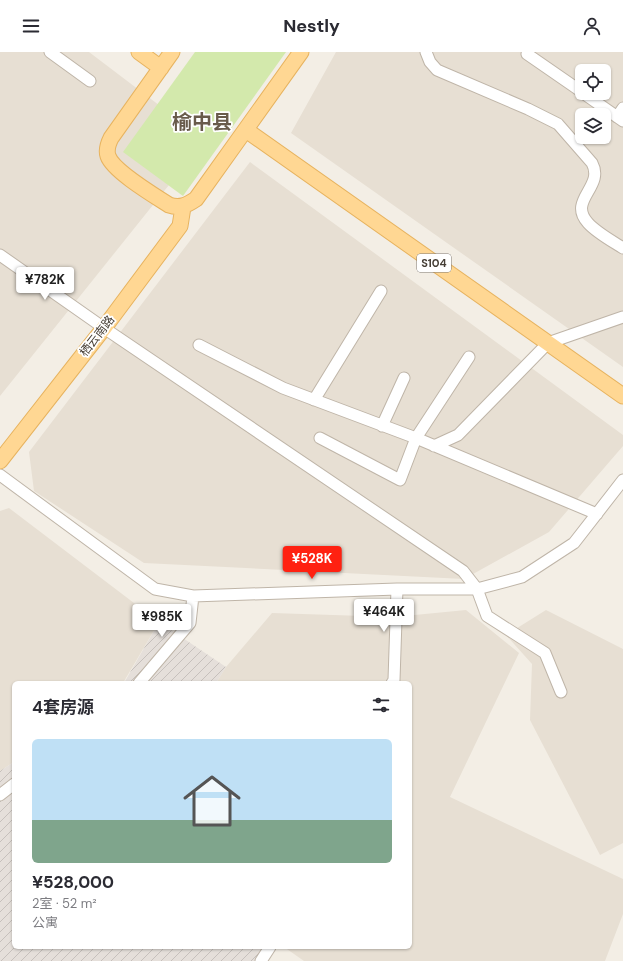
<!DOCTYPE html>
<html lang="zh">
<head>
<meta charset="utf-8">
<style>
	:root { --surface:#fff; --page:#f2f2f3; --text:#2b2b33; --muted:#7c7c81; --line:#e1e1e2; --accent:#ff2111 }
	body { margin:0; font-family:"DM Sans","Noto Sans SC",sans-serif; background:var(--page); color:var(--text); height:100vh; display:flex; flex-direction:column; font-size:15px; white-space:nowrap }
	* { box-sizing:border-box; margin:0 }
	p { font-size:13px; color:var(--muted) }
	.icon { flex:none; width:22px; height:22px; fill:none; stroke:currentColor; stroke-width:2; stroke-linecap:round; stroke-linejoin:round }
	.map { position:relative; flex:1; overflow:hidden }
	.details { position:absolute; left:12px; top:629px; width:400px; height:268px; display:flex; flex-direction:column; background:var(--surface); border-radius:6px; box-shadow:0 1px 3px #0004 }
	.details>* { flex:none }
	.tools { position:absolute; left:575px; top:12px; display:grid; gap:8px }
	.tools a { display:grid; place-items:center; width:36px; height:36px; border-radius:6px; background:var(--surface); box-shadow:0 1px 3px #0004; font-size:20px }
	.price { position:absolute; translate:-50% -34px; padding:0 9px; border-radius:4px; background:#fff; color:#222; font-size:13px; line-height:26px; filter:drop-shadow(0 1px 2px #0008) }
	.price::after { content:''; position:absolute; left:50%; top:24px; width:12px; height:9px; margin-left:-6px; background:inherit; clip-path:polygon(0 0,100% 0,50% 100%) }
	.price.on { background:var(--accent); color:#fff }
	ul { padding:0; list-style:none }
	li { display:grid; align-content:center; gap:8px; height:212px; padding:0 20px }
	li+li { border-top:1px solid var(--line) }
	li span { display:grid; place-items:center; height:124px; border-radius:6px; color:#555 }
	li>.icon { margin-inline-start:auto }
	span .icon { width:72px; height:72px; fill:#fffc; stroke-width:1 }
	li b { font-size:17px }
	h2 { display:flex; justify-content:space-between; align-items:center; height:48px; padding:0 20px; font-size:17px }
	header { display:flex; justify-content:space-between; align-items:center; height:52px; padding:0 20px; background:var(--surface); font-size:18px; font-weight:700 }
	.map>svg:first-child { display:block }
</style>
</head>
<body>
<header><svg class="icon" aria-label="menu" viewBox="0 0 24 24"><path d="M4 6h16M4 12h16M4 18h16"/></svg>Nestly<svg class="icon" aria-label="person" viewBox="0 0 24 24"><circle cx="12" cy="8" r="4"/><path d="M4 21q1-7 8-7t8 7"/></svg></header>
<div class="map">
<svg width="623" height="909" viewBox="0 0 623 909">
	<defs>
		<pattern id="industrial-furrows" width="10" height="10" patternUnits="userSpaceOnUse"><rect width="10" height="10" fill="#e5dfda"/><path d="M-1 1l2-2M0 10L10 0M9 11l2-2" fill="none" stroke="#c6c0bc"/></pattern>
	</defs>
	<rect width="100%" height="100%" fill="#f3eee5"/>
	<path fill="#e7dfd3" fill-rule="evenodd" d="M0,0H89L205,88L0,344Z
		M336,0H623V315L291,81ZM582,19H604V41H582ZM582,63H604V85H582Z
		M250,110L623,383V394L549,480L464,527L144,511L34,439L29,400Z
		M9,456L159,570L123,631H14V710L0,719V459Z
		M466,558L519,601L450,745L623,827V862L605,909H304L284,895H410V631H216L226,615L272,561L394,565Z
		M546,558L623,597V791L600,803L530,668L532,612L506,583Z"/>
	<path fill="url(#industrial-furrows)" d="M159,570L226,615L216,631H124Z
		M14,710V895H272L264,909H0V719Z"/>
	<path fill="#d3e9ac" d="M195,0H286L183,144L123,100Z"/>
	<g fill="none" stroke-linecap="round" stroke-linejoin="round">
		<defs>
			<path id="minor" d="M50,0L90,29
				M426,0L430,10L437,18L528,57L558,72L592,111C605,135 567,148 588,171C597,181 612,189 623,196
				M527,2L582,40
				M583,41L623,69
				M617,65L623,56
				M0,203L104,276L463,519L477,537L487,564L545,601L561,640
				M199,293L283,336L416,386L597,462
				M314,348L381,239
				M382,374L404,326
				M320,386L400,428L416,386L469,305
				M434,394L458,383L548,291L623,265
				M0,423L155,537L193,544L397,537H477L522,525L574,491L623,428
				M139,631L190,571L193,544
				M392,631L394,628L397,537
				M0,743L14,732
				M261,909L270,895"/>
			<path id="major" d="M139,0L161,16
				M172,0L111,86C108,92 106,98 108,104C113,119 155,144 169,153C180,157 187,153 196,147L301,0
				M246,78L623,344
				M0,409L104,276L180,174L183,155"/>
		</defs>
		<use href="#minor" stroke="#bfb5a8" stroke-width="13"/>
		<use href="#major" stroke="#e7b35f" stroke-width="17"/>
		<use href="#minor" stroke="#fff" stroke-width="11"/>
		<use href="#major" stroke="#ffd793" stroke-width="15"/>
	</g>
	<g text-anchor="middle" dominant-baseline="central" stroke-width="3.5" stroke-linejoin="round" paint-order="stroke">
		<rect fill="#fff" stroke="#7e7872" stroke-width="1" x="417" y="202" width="34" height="18" rx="3"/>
		<g font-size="11" font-weight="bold" fill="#463e35">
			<text x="434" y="211">S104</text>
		</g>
		<g font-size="12" fill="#463e35" stroke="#fff">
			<text transform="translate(97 284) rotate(-52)">栖云南路</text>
		</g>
		<g font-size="20" font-weight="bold" fill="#695b4b" stroke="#fff">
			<text x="202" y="70">榆中县</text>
		</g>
	</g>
</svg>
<div class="tools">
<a><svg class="icon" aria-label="locate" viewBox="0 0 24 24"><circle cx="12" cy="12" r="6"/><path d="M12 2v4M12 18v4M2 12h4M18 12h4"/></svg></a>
<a><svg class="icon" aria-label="layers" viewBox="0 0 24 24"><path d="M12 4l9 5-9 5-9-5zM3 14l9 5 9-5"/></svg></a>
</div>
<b class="price" style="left:45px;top:249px">¥782K</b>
<b class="price on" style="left:312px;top:528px">¥528K</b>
<b class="price" style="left:384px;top:581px">¥464K</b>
<b class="price" style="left:162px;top:586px">¥985K</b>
<section class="details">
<h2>4套房源<svg class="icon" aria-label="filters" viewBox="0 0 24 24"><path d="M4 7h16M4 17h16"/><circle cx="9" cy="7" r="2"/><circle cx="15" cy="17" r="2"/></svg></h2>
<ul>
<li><span style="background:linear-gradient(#bfe0f5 65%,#7fa58c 0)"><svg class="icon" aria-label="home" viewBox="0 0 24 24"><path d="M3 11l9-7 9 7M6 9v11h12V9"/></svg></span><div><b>¥528,000</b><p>2室 · 52 m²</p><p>公寓</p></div></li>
</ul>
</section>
</div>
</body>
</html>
